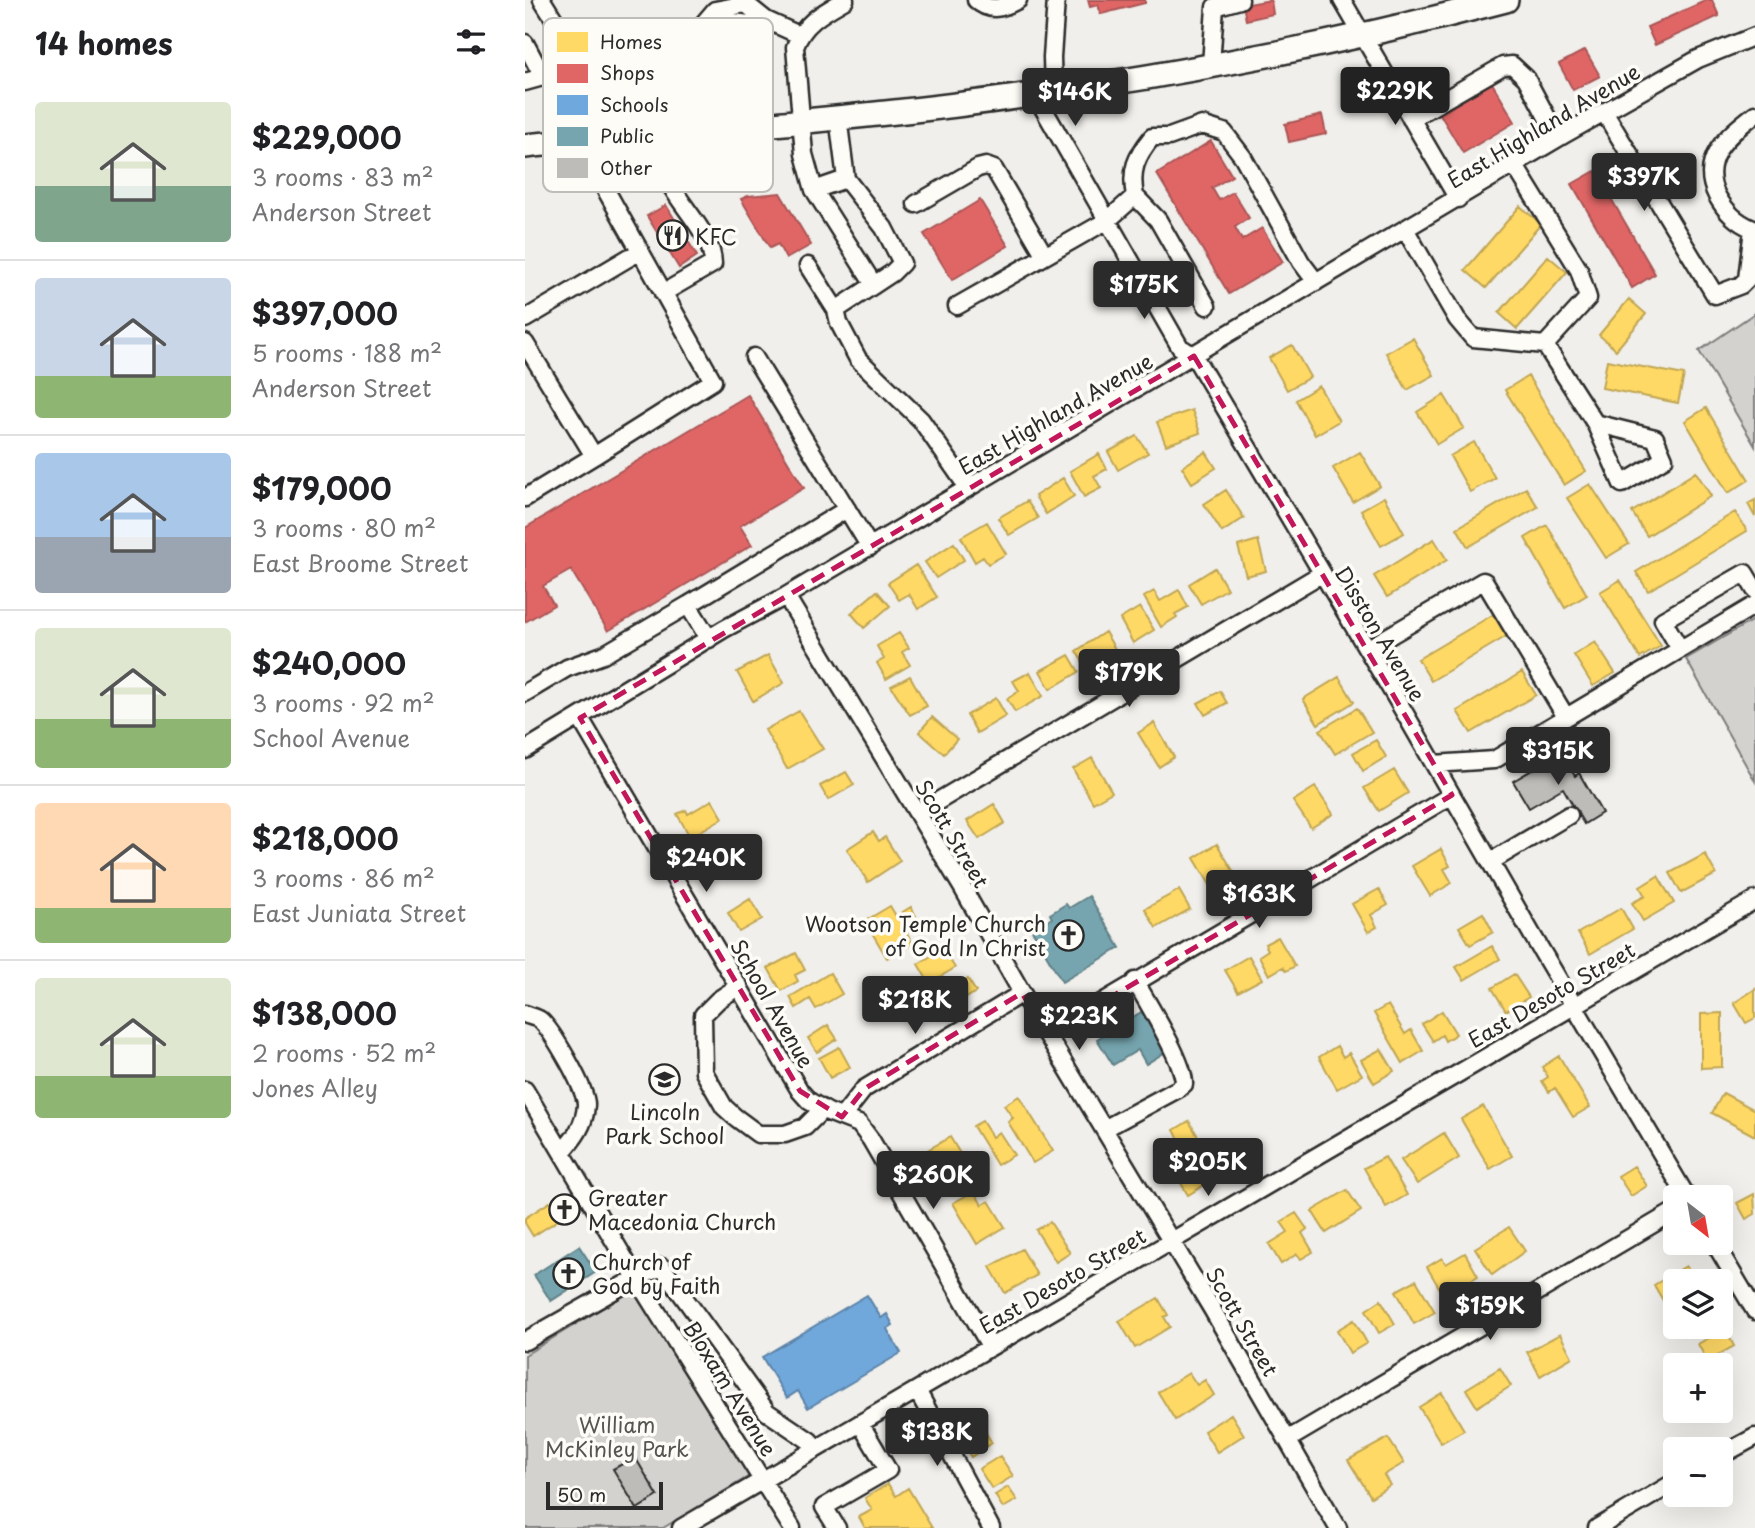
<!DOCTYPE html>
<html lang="en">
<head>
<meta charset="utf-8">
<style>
	:root { --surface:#fff; --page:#f6f6f6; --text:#202124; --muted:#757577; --line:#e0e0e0; --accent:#2b2b2b }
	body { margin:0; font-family:"Playpen Sans",sans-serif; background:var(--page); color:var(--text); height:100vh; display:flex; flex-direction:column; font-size:26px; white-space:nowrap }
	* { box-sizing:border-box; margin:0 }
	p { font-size:23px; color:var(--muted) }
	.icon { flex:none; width:38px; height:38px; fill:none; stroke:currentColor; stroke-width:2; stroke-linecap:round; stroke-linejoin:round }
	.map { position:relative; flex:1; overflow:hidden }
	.sheet { display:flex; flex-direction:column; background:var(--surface); width:525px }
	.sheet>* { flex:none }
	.needle { width:46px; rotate:149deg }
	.tools { position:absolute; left:1138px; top:1185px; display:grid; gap:14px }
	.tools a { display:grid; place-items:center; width:70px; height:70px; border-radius:7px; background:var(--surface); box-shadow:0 7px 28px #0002; font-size:35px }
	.scale { position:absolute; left:21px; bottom:18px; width:117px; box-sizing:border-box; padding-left:7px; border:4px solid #2b2b2b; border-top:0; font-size:19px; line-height:24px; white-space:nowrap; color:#2b2b2b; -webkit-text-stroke:5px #fdfcf7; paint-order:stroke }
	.price { position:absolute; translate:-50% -60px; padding:0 16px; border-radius:7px; background:var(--accent); color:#fff; font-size:23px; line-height:46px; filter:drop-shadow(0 2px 4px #0008) }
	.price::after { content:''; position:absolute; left:50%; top:42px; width:21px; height:16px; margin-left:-10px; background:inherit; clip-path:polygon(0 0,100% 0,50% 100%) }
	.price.active { background:#222; color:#fff }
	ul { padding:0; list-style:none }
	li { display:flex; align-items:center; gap:21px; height:175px; padding:0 35px }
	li+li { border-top:2px solid var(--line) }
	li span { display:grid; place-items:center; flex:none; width:196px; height:140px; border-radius:7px; color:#555 }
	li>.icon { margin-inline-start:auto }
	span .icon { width:84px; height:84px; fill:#fffc; stroke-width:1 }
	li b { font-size:30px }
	h2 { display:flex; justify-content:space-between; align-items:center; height:84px; padding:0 35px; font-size:30px }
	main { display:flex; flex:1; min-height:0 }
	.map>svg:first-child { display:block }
</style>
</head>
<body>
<main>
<section class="sheet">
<h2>14 homes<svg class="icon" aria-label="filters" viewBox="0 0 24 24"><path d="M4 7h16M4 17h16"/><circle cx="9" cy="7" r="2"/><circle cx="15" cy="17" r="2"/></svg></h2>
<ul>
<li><span style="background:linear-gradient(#dfe7d0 60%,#7fa58c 0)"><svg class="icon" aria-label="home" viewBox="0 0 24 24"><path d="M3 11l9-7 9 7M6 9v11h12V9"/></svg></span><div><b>$229,000</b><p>3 rooms · 83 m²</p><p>Anderson Street</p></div></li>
<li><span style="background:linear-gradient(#c9d6e8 70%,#8fb573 0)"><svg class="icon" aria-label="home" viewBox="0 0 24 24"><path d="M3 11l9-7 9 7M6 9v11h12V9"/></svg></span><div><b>$397,000</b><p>5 rooms · 188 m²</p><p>Anderson Street</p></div></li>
<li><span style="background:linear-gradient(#a9c7e8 60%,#9aa5b1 0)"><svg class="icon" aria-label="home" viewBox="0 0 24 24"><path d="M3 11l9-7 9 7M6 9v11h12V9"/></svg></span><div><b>$179,000</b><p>3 rooms · 80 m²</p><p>East Broome Street</p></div></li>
<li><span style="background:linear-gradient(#dfe7d0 65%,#8fb573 0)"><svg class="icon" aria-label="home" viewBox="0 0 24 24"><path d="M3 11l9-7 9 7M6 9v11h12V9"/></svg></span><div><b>$240,000</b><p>3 rooms · 92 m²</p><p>School Avenue</p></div></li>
<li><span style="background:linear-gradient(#ffd9b3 75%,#8fb573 0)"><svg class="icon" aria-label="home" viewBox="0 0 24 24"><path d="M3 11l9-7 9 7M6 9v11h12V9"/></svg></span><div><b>$218,000</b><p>3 rooms · 86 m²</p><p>East Juniata Street</p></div></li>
<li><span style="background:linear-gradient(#dfe7d0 70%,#8fb573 0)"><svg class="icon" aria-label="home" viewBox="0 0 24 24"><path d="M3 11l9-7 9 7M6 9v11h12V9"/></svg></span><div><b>$138,000</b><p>2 rooms · 52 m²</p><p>Jones Alley</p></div></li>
</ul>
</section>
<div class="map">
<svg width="1230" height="1528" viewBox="0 0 1230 1528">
	<rect width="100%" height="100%" fill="#f0efeb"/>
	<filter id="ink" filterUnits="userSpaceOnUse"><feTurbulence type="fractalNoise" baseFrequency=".0143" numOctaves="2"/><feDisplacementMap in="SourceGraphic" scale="14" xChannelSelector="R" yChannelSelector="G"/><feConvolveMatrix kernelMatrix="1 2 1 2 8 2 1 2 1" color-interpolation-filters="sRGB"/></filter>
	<g filter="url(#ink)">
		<path fill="#d3d2cf" stroke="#7f7e7d" stroke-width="2" d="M1230,313V446L1174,351Z
			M1230,619V781L1161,659Z
			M109,1289L226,1475L138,1528H0V1355Z"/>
		<path fill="#ffd966" stroke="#bfa554" stroke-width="2" d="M995,206L1016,224L961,288L940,270Z
			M1023,256L1042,272L992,329L974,313Z
			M1104,299L1121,314L1091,350L1074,335Z
			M888,338L909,375L882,390L861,353Z
			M767,345L785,377L762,390L744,358Z
			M1082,360L1159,375L1153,403L1077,388Z
			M1003,376L1061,471L1039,485L980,390Z
			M794,386L814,421L790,435L771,400Z
			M919,395L939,428L912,444L892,412Z
			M1181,408L1224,480L1203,493L1160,421Z
			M667,410L675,433L641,445L632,422Z
			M612,436L623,453L593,470L583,452Z
			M949,442L970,478L945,492L925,456Z
			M681,452L691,468L667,483L657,467Z
			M835,452L855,486L828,502L808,468Z
			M574,454L582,469L569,476L576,488L559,497L545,471Z
			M1171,472L1186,496L1122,536L1107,512Z
			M538,478L549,496L521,514L510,496Z
			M1065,484L1104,544L1081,558L1042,498Z
			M1001,488L1013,507L943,547L932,528Z
			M701,490L719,518L697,532L679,504Z
			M859,497L879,533L856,546L836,510Z
			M1230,500V517L1223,504Z
			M502,501L513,518L484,535L473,518Z
			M1210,512L1222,531L1123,591L1111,572Z
			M462,522L481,554L463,564L458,557L450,562L436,537Z
			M1022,525L1062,595L1040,608L1000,538Z
			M909,539L922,560L862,597L849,576Z
			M733,540L741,571L721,576L713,546Z
			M429,543L439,560L411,578L400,562Z
			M391,565L412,597L393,609L384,594L374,600L363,583Z
			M690,568L702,589L676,604L664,584Z
			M1095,580L1136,646L1115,658L1075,592Z
			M654,590L663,607L650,614L652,617L636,627L619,597L629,591L635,601Z
			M352,591L365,606L339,628L326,613Z
			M615,607L629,630L608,643L595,619Z
			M969,614L982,636L906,681L893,659Z
			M580,632L590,649L561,667L551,651Z
			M374,633L384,648L377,652L385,665L361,679L352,663L359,659L352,646Z
			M1070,642L1090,673L1068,686L1049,655Z
			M243,655L259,683L228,701L212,672Z
			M544,655L554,672L525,689L515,671Z
			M505,672L518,696L490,712L482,699L494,691L488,681Z
			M997,672L1011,695L946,733L932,711Z
			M385,676L402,706L385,715L366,686Z
			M814,677L829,702L793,724L778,699Z
			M695,691L702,703L680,715L673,703Z
			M471,698L481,716L452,733L442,715Z
			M832,708L847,732L810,754L795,730Z
			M274,711L298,749L262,769L240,730Z
			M407,717L432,739L419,754L394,732Z
			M629,723L649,757L634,767L613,733Z
			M851,740L861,757L838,771L828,753Z
			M567,758L587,792L568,803L548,769Z
			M869,770L883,793L854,811L839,788Z
			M321,772L329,785L303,800L295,786Z
			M790,787L808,814L786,828L768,801Z
			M187,800L198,818L174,832L177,837L168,842L152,814L161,810L163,814Z
			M469,804L480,823L454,839L442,821Z
			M348,832L354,841L360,837L375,861L343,882L322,849Z
			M692,844L713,879L690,893L669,858Z
			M916,849L925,866L919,869L927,883L905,896L887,866Z
			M1180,854L1191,874L1156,893L1145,873Z
			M1133,876L1149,903L1118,921L1107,903L1120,896L1115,887Z
			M854,889L863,905L846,915L852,927L843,932L827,904Z
			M654,890L665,909L631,928L620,909Z
			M225,899L237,919L214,932L203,913Z
			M365,906L371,916L386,907L396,925L382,933L388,944L362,958L340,921Z
			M1096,908L1108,929L1065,954L1053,933Z
			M958,913L968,932L945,945L934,927Z
			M753,937L770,966L761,971L758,967L744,975L734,956L743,950L740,944Z
			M967,946L975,959L939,980L931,967Z
			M418,949L430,968L404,983L393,964Z
			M271,953L280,970L270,975L273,981L256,991L243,968Z
			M724,956L737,979L713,992L700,970Z
			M305,973L317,994L291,1009L285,999L271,1008L265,997Z
			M989,974L1004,997L981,1011L967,988Z
			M443,979L451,992L417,1013L409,1000Z
			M1230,989V1018L1221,1023L1209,1003Z
			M863,1005L880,1034L886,1030L898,1051L878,1063L849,1013Z
			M917,1011L931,1034L920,1041L917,1035L908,1041L897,1024Z
			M1197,1013V1067L1176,1068V1014Z
			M303,1025L312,1039L292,1052L283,1038Z
			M812,1046L818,1057L824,1053L837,1075L812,1089L794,1057Z
			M314,1047L325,1067L305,1078L294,1058Z
			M856,1049L869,1071L849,1083L836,1060Z
			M1034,1056L1065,1107L1048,1117L1030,1088L1024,1092L1017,1081L1023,1077L1017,1067Z
			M1198,1093L1230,1110V1136L1187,1113Z
			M494,1096L528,1151L508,1163L483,1122L488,1118L479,1105Z
			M958,1106L987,1156L965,1169L936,1119Z
			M457,1121L467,1137L474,1132L489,1155L472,1165L448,1126Z
			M664,1121L679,1147L649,1164L640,1147L654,1139L649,1130Z
			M919,1133L934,1158L892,1184L876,1160Z
			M425,1137L446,1172L419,1187L399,1152Z
			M691,1154L702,1171L663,1195L653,1178Z
			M860,1157L882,1195L861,1207L839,1168Z
			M1109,1166L1122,1186L1106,1196L1093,1176Z
			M822,1190L836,1211L801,1233L787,1211Z
			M449,1191L457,1205L464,1201L480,1227L452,1244L428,1203Z
			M1229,1194L1230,1214L1221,1219L1212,1203Z
			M25,1202L35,1219L8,1236L0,1223V1218Z
			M771,1213L782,1229L777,1233L788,1252L776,1259L772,1254L756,1264L744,1244L763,1232L756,1222Z
			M525,1222L545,1253L531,1262L511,1230Z
			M984,1227L1000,1251L967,1275L950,1248Z
			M497,1249L512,1275L480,1293L465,1267Z
			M940,1253L953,1276L936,1286L939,1291L922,1301L902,1267L917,1258L921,1264Z
			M1161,1266L1171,1281H1150V1321L1129,1285Z
			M891,1280L910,1312L889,1324L871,1291Z
			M633,1298L643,1315L639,1317L645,1327L610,1348L594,1321Z
			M856,1300L870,1324L854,1333L841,1310Z
			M829,1320L842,1343L825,1353L812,1330Z
			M1200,1329L1209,1346L1182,1361L1173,1344Z
			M1035,1334L1047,1357L1015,1376L1002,1352Z
			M975,1368L986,1386L952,1407L941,1389Z
			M664,1373L672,1385L680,1380L689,1395L650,1420L633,1392Z
			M917,1393L939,1430L916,1443L894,1407Z
			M706,1414L719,1435L692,1452L679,1431Z
			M455,1423L467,1443L446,1457L433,1436Z
			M863,1438L879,1463L859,1475L865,1485L846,1497L823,1460Z
			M475,1456L488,1476L467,1489L454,1469Z
			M363,1484L371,1496L383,1488L407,1528H340L334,1517L347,1510L340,1498Z
			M483,1487L492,1500L478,1508L470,1495Z"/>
		<path fill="#e06666" stroke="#aa5454" stroke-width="2" d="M563,0H620V3L576,14L573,5L565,7Z
			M746,0L748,14L721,20L718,5Z
			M1182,0H1187L1194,16L1130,45L1122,27Z
			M1060,50L1075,76L1048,90L1034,64Z
			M967,83L990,122L938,153L915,114Z
			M797,115L801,134L764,142L760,124Z
			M686,141L707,176L687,188L694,200L708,192L724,218L710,227L717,240L737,228L758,262L704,294L632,174Z
			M1070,171L1130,274L1107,288L1047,184Z
			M255,193L286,245L261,259L253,244L245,248L216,199L223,196Z
			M455,200L483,246L427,280L399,234Z
			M141,205L172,256L154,268L122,216Z
			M223,395L279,488L215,526L227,545L83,631L46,570L18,586L29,605L0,622V528Z"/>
		<path fill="#6fa8dc" stroke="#5b82a7" stroke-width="2" d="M342,1295L356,1318L362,1314L368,1325L362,1329L376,1353L283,1408L273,1391L262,1398L237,1357Z"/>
		<path fill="#76a5af" stroke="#608087" stroke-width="2" d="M564,896L595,948L537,982L507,930L527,918L525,914L541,904L544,908Z
			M618,1011L642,1051L621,1064L613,1050L588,1065L572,1039Z
			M54,1246L71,1272L26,1301L9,1275Z"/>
		<path fill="#bdbcb8" stroke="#2b2b2b" stroke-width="2" d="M1036,753L1050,776L1054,773L1077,813L1059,824L1038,788L1004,808L988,781Z
			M110,1457L133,1496L112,1509L88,1469Z"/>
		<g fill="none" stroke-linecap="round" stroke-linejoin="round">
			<defs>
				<path id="minor" d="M320,0C299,12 278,23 270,47L279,154L289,190L349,285
					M451,0C465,13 478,8 493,0
					M817,0L933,199
					M190,10L201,21L224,24L241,20
					M0,43L18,77L54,66
					M48,54L81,48L104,61L119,74L138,71L190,10L221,4L241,20L274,35
					M686,65L690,7L715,0
					M0,82L18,77
					M528,91L527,57L531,0
					M510,94L655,347L669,356L871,698L1009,938L1162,1197
					M1079,112L1190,295L1216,285L1222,279L1228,229C1211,222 1201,212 1192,196C1173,159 1203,135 1230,114
					M313,117L321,179L359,228L377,263L367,273L311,310L314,323L333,359L396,420L443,488
					M886,119L978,66L987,65L1001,78L1033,138
					M134,133C136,150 137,167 144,182C156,207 188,235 188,264L138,293
					M289,190L321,179
					M610,196L633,220L682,306
					M391,204L453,168L461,166L469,169L520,256
					M880,229L932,319L948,338L1020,345L1063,298L1054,270L990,166
					M283,266L311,310
					M432,306L583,220L610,196C605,170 611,157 627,137H644L677,125L699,132L718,157L776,262L791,282
					M0,319L115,251
					M0,343L69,456L188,381L78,185L80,138L71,102L34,27L17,0
					M1020,345L1070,423L1097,484L1139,459L1130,438L1070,423
					M229,357L345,547
					M0,498L69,456
					M261,596L437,887L497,993L687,1309L813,1528
					M163,605L322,509
					M842,649L958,581L960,582L1041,717
					M1155,649L1138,620L1220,573L1230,590
					M0,693L42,668L78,655L163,605L184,639
					M55,718L275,1091L284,1101L303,1112L334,1124L346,1140L465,1346
					M0,750L199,629L261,596L1040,134L1173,59L1230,36
					M909,764L969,760L1230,605
					M393,813L796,574
					M965,862L1044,815
					M214,986L193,1000L178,1015L179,1072L199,1107L210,1117L233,1134H260L280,1127L298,1109
					M0,1014C4,1016 11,1017 15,1020C27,1030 62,1090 61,1105C60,1125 49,1139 37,1152
					M522,1035L927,795
					M0,1090L111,1278L267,1528
					M317,1117L339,1089L497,993
					M579,1129L653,1089L659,1084C660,1063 622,1002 610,981
					M1189,1242L1230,1311
					M0,1341L111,1278L137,1267L242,1412L285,1441L291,1448
					M392,1390L466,1528
					M762,1440L1150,1211
					M1195,1456L1230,1437
					M156,1528L1230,900
					M312,1528L299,1507L363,1470L335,1423
					M1072,1528L1150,1482"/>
				<path id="highway" d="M0,146C144,132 288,123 431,105C616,82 800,48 981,0"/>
			</defs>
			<use href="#minor" stroke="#2b2b2b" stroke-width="21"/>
			<use href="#highway" stroke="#2b2b2b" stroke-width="28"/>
			<use href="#minor" stroke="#fdfcf7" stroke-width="16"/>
			<use href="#highway" stroke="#fdfcf7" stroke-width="23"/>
		</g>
	</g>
	<path fill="none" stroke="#c2185b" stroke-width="5" stroke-dasharray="14 9" stroke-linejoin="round" d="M669,356L927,795L522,1035L497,993L339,1089L317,1117L275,1091L55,718Z"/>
	<defs>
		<symbol id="restaurant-ring" viewBox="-11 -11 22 22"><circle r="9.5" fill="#fdfcf7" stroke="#2b2b2b" stroke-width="1.5"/><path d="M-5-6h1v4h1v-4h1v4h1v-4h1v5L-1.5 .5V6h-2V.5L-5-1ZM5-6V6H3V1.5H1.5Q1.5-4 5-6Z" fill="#2b2b2b"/></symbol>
		<symbol id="church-ring" viewBox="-11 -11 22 22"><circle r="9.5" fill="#fdfcf7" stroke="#2b2b2b" stroke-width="1.5"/><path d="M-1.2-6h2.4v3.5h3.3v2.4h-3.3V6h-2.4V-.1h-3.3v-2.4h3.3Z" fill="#2b2b2b"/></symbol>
		<symbol id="school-ring" viewBox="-11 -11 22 22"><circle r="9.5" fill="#fdfcf7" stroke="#2b2b2b" stroke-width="1.5"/><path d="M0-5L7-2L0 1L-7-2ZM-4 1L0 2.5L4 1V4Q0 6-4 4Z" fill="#2b2b2b"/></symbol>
	</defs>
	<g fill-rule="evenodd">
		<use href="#restaurant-ring" x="130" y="218" width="35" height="35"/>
		<use href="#church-ring" x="526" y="918" width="35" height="35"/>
		<use href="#school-ring" x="122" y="1062" width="35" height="35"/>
		<use href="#church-ring" x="22" y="1192" width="35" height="35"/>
		<use href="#church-ring" x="26" y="1256" width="35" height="35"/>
	</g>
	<g text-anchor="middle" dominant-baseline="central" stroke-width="7" stroke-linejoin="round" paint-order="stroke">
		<g font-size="21" fill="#2b2b2b" stroke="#fdfcf7">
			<text transform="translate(1018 125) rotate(-31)">East Highland Avenue</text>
			<text transform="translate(530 413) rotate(-30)">East Highland Avenue</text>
			<text transform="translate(856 633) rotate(59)">Disston Avenue</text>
			<text transform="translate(428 833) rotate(59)">Scott Street</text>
			<text transform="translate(1026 994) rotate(-30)">East Desoto Street</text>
			<text transform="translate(248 1003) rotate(60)">School Avenue</text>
			<text transform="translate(537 1280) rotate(-30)">East Desoto Street</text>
			<text transform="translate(718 1321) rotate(60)">Scott Street</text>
			<text transform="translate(206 1388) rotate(58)">Bloxam Avenue</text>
		</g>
		<g font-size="21" fill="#2b2b2b" stroke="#fdfcf7" text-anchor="start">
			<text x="170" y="236">KFC</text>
			<text x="521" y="923" text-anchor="end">Wootson Temple Church<tspan x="521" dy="24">of God In Christ</tspan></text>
			<text x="140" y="1111" text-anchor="middle">Lincoln<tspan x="140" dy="24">Park School</tspan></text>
			<text x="63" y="1197">Greater<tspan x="63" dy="24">Macedonia Church</tspan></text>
			<text x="67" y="1261">Church of<tspan x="67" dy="24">God by Faith</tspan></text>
		</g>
		<g font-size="21" fill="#555554" stroke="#fdfcf7">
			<text x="92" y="1424">William<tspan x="92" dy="24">McKinley Park</tspan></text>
		</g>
	</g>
	<rect x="18" y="18" width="230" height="174" rx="10" fill="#fdfcf7" stroke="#bebdba" stroke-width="2"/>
	<rect x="32" y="32" width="31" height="20" fill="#ffd966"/>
	<rect x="32" y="64" width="31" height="19" fill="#e06666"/>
	<rect x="32" y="95" width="31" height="20" fill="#6fa8dc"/>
	<rect x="32" y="127" width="31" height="19" fill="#76a5af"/>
	<rect x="32" y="158" width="31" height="20" fill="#bdbcb8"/>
	<g font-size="19" fill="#2b2b2b">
		<text x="75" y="49">Homes</text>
		<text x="75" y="80">Shops</text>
		<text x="75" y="112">Schools</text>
		<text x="75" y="143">Public</text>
		<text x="75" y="175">Other</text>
	</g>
</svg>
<div class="tools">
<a><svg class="needle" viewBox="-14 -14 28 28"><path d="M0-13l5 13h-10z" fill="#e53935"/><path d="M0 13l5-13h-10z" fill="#757577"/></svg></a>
<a><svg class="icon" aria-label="layers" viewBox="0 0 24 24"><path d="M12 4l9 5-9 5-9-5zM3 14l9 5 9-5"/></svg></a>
<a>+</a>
<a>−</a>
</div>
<div class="scale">50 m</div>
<b class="price active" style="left:870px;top:127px">$229K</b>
<b class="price" style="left:550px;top:128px">$146K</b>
<b class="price" style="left:1119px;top:213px">$397K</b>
<b class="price" style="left:619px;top:321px">$175K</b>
<b class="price" style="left:604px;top:709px">$179K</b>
<b class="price" style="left:1033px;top:787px">$315K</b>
<b class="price" style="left:181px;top:894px">$240K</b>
<b class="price" style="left:734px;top:930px">$163K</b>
<b class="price" style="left:390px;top:1036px">$218K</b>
<b class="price" style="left:554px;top:1052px">$223K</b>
<b class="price" style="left:683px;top:1198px">$205K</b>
<b class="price" style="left:408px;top:1211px">$260K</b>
<b class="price" style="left:965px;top:1342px">$159K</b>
<b class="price" style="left:412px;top:1468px">$138K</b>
</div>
</main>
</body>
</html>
